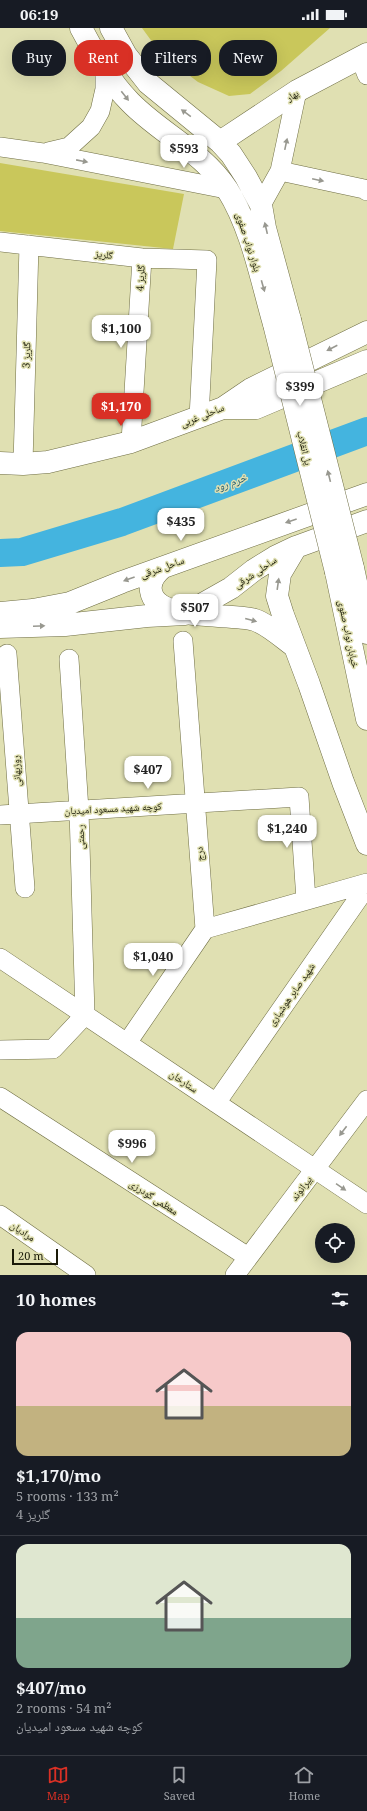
<!DOCTYPE html>
<html lang="en">
<head>
<meta charset="utf-8">
<style>
	:root { --surface:#171b24; --page:#20242c; --text:#f1f3f6; --muted:#9ea1a6; --line:#363941; --accent:#d93025 }
	body { margin:0; font-family:"Noto Serif","Noto Naskh Arabic",serif; background:var(--page); color:var(--text); height:100vh; display:flex; flex-direction:column; font-size:15px; white-space:nowrap }
	* { box-sizing:border-box; margin:0 }
	p { font-size:13px; color:var(--muted) }
	.icon { flex:none; width:22px; height:22px; fill:none; stroke:currentColor; stroke-width:2; stroke-linecap:round; stroke-linejoin:round }
	.map { position:relative; height:1247px; overflow:hidden }
	.panel { display:flex; flex-direction:column; background:var(--surface); flex:1 }
	.panel>* { flex:none }
	.hud { position:absolute; left:12px; top:12px; width:343px; height:36px; display:flex; gap:8px }
	.controls { position:absolute; left:315px; top:1195px; display:grid; gap:8px }
	.controls a { display:grid; place-items:center; width:40px; height:40px; border-radius:50%; background:var(--surface); box-shadow:0 4px 16px #0002; font-size:20px }
	.scale { position:absolute; left:12px; bottom:10px; width:46px; box-sizing:border-box; padding-left:4px; border:2px solid #1a1a08; border-top:0; font-size:11px; line-height:14px; white-space:nowrap; color:#1a1a08; -webkit-text-stroke:3px #e0e0b2; paint-order:stroke }
	.price { position:absolute; translate:-50% -34px; padding:0 9px; border-radius:8px; background:#fff; color:#222; font-size:13px; line-height:26px; filter:drop-shadow(0 1px 2px #0008) }
	.price::after { content:''; position:absolute; left:50%; top:24px; width:12px; height:9px; margin-left:-6px; background:inherit; clip-path:polygon(0 0,100% 0,50% 100%) }
	.price.on { background:var(--accent); color:#fff }
	ul { padding:0; list-style:none }
	li { display:grid; align-content:center; gap:8px; height:212px; padding:0 16px }
	li+li { border-top:1px solid var(--line) }
	li span { display:grid; place-items:center; height:124px; border-radius:12px; color:#555 }
	li>.icon { margin-inline-start:auto }
	span .icon { width:72px; height:72px; fill:#fffc; stroke-width:1 }
	li b { font-size:17px }
	h2 { display:flex; justify-content:space-between; align-items:center; height:48px; padding:0 16px; font-size:17px }
	.chip { padding:0 14px; border-radius:16px; background:var(--surface); box-shadow:0 4px 16px #0002; font-size:14px; line-height:36px }
	.chip.on { background:var(--accent); color:#fff }
	.status { display:flex; justify-content:space-between; align-items:center; height:28px; padding:0 20px; background:var(--surface); direction:ltr }
	.status svg { height:11px; fill:currentColor }
	.menu { display:flex; justify-content:space-around; align-items:center; height:56px; border-top:1px solid var(--line); background:var(--surface); font-size:11px; color:var(--muted) }
	.menu a { display:grid; justify-items:center; gap:2px }
	.menu .on { color:var(--accent) }
	.map>svg:first-child { display:block }
</style>
</head>
<body>
<div class="status"><b>06:19</b><svg viewBox="0 0 49 12"><path d="M0 12V9h3v3zM5 12V6h3v6zM10 12V3h3v9zM15 12V0h3v12zM26 1h20v11H26zM47 4h2v5h-2z"/></svg></div>
<div class="map">
<svg width="367" height="1247" viewBox="0 0 367 1247">
	<rect width="100%" height="100%" fill="#e0e0b2"/>
	<path fill="#c9c75b" d="M142,0H330L281,43L250,66L229,68L198,54L161,26Z
		M0,135L184,166L173,221L0,203Z"/>
	<g fill="none" stroke-linecap="round" stroke-linejoin="round">
		<path stroke="#44b4df" stroke-width="28" d="M0,525L22,524L122,494L367,403"/>
		<defs>
			<path id="minor" d="M360,29L367,47
				M0,119L43,125L226,161
				M48,124L69,119L91,99L100,83L105,61V41
				M280,143L364,161L367,163
				M261,177L280,143L297,63
				M0,214L142,230L207,232L199,390
				M131,414L142,230
				M23,436L29,217
				M7,626L25,860
				M0,787L299,769L306,872
				M205,901L367,855
				M0,930L367,1176
				M127,1015L205,901L183,613
				M0,1022L53,1021L85,987L79,782L69,631
				M0,1069L248,1229
				M216,1075L367,858
				M0,1187L86,1247
				M235,1247L367,1072"/>
			<path id="major" d="M81,0C95,26 109,53 130,74C160,105 203,124 227,161C252,201 261,251 274,296
				M111,0L126,27L148,55L220,114L231,126L246,149L261,177L265,200L290,292
				M220,114L297,63L367,26
				M223,380H256L367,333
				M0,435L23,436L48,434L131,414L223,380L251,361L367,304
				M296,519L280,546L277,568L283,587L309,656L343,754L367,816
				M162,540C155,546 149,553 151,563C156,595 232,584 255,592C269,597 283,610 295,619
				M353,540L367,605
				M336,544L367,691
				M0,585L33,582L70,575L122,554L367,466
				M0,599L65,597L147,588L185,586L231,560L254,542L275,529L296,519L367,493"/>
		</defs>
		<use href="#minor" stroke="#6f6e44" stroke-width="20"/>
		<use href="#major" stroke="#6f6e44" stroke-width="23"/>
		<use href="#minor" stroke="#fff" stroke-width="19"/>
		<use href="#major" stroke="#fff" stroke-width="22"/>
		<defs>
			<path id="major-bridge" d="M290,292L353,540
				M274,296L336,544"/>
		</defs>
		<use href="#major-bridge" stroke="#6f6e44" stroke-width="23" stroke-linecap="butt"/>
		<use href="#major-bridge" stroke="#fff" stroke-width="22"/>
	</g>
	<defs><path id="oneway-solid" d="M-6-.8H1V-3.2L6.5 0L1 3.2V.8H-6Z"/></defs>
	<g fill="#989890">
		<use href="#oneway-solid" transform="translate(125 68) rotate(52)"/>
		<use href="#oneway-solid" transform="translate(186 85) rotate(-144)"/>
		<use href="#oneway-solid" transform="translate(286 116) rotate(-78)"/>
		<use href="#oneway-solid" transform="translate(82 133) rotate(11)"/>
		<use href="#oneway-solid" transform="translate(318 152) rotate(12)"/>
		<use href="#oneway-solid" transform="translate(266 200) rotate(-103)"/>
		<use href="#oneway-solid" transform="translate(263 258) rotate(74)"/>
		<use href="#oneway-solid" transform="translate(332 320) rotate(153)"/>
		<use href="#oneway-solid" transform="translate(329 448) rotate(-104)"/>
		<use href="#oneway-solid" transform="translate(291 493) rotate(161)"/>
		<use href="#oneway-solid" transform="translate(129 551) rotate(160)"/>
		<use href="#oneway-solid" transform="translate(278 556) rotate(-82)"/>
		<use href="#oneway-solid" transform="translate(251 592) rotate(15)"/>
		<use href="#oneway-solid" transform="translate(39 598) rotate(-2)"/>
		<use href="#oneway-solid" transform="translate(343 1103) rotate(127)"/>
		<use href="#oneway-solid" transform="translate(341 1159) rotate(34)"/>
	</g>
	<g text-anchor="middle" dominant-baseline="central" stroke-width="3" stroke-linejoin="round" paint-order="stroke">
		<g font-size="10" fill="#1a1a08" stroke="#e0e0b2">
			<text transform="translate(292 67) rotate(-32)">بهار</text>
			<text transform="translate(249 214) rotate(72)">بلوار نواب صفوی</text>
			<text transform="translate(104 226) rotate(7)">گلریز</text>
			<text transform="translate(140 250) rotate(-87)">گلریز 4</text>
			<text transform="translate(26 327) rotate(-88)">گلریز 3</text>
			<text transform="translate(202 387) rotate(-22)">ساحلی غربی</text>
			<text transform="translate(305 420) rotate(76)">پل انقلاب</text>
			<text transform="translate(162 539) rotate(-20)">ساحل شرقی</text>
			<text transform="translate(255 544) rotate(-34)">ساحلی شرقی</text>
			<text transform="translate(349 606) rotate(78)">خیابان نواب صفوی</text>
			<text transform="translate(16 743) rotate(-94)">روزبهانی</text>
			<text transform="translate(113 780) rotate(-3)">کوچه شهید مسعود امیدیان</text>
			<text transform="translate(80 809) rotate(-92)">رحمتی</text>
			<text transform="translate(199 826) rotate(-94)">درج</text>
			<text transform="translate(291 966) rotate(-55)">شهید صابر هوشیاری</text>
			<text transform="translate(184 1053) rotate(34)">ستارخان</text>
			<text transform="translate(301 1160) rotate(-53)">بیرانوند</text>
			<text transform="translate(154 1169) rotate(33)">معظمی گودرزی</text>
			<text transform="translate(23 1203) rotate(34)">مرادیان</text>
		</g>
		<g font-size="11" font-style="italic" fill="#1d5970" stroke="#e0e0b2">
			<text transform="translate(230 454) rotate(-20)">خرم رود</text>
		</g>
	</g>
</svg>
<div class="controls">
<a><svg class="icon" aria-label="locate" viewBox="0 0 24 24"><circle cx="12" cy="12" r="6"/><path d="M12 2v4M12 18v4M2 12h4M18 12h4"/></svg></a>
</div>
<div class="scale">20 m</div>
<b class="price" style="left:184px;top:141px">$593</b>
<b class="price" style="left:121px;top:321px">$1,100</b>
<b class="price" style="left:300px;top:379px">$399</b>
<b class="price on" style="left:121px;top:399px">$1,170</b>
<b class="price" style="left:181px;top:514px">$435</b>
<b class="price" style="left:195px;top:600px">$507</b>
<b class="price" style="left:148px;top:762px">$407</b>
<b class="price" style="left:287px;top:821px">$1,240</b>
<b class="price" style="left:153px;top:949px">$1,040</b>
<b class="price" style="left:132px;top:1136px">$996</b>
<div class="hud">
<a class="chip">Buy</a>
<a class="chip on">Rent</a>
<a class="chip">Filters</a>
<a class="chip">New</a>
</div>
</div>
<section class="panel">
<h2>10 homes<svg class="icon" aria-label="filters" viewBox="0 0 24 24"><path d="M4 7h16M4 17h16"/><circle cx="9" cy="7" r="2"/><circle cx="15" cy="17" r="2"/></svg></h2>
<ul>
<li><span style="background:linear-gradient(#f6c9c9 60%,#c2b280 0)"><svg class="icon" aria-label="home" viewBox="0 0 24 24"><path d="M3 11l9-7 9 7M6 9v11h12V9"/></svg></span><div><b>$1,170/mo</b><p>5 rooms · 133 m²</p><p>گلریز 4</p></div></li>
<li><span style="background:linear-gradient(#dfe7d0 60%,#7fa58c 0)"><svg class="icon" aria-label="home" viewBox="0 0 24 24"><path d="M3 11l9-7 9 7M6 9v11h12V9"/></svg></span><div><b>$407/mo</b><p>2 rooms · 54 m²</p><p>کوچه شهید مسعود امیدیان</p></div></li>
</ul>
</section>
<nav class="menu">
<a class="on"><svg class="icon" aria-label="map" viewBox="0 0 24 24"><path d="M3 6l6-2 6 2 6-2v14l-6 2-6-2-6 2zM9 4v14M15 6v14"/></svg>Map</a>
<a><svg class="icon" aria-label="saved" viewBox="0 0 24 24"><path d="M7 4h10v16l-5-4-5 4z"/></svg>Saved</a>
<a><svg class="icon" aria-label="home" viewBox="0 0 24 24"><path d="M3 11l9-7 9 7M6 9v11h12V9"/></svg>Home</a>
</nav>
</body>
</html>
